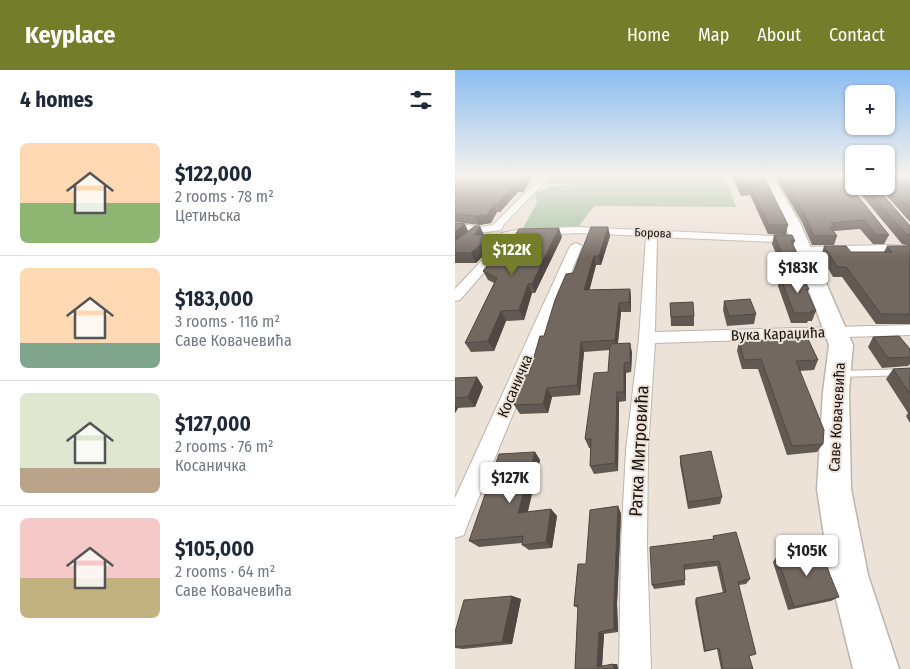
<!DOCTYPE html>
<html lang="en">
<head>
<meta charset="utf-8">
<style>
	:root { --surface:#fff; --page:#f6f6f7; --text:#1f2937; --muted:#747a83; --line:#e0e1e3; --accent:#747e2a }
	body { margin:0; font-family:"Fira Sans Condensed",sans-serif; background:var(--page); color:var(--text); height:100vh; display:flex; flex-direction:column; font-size:19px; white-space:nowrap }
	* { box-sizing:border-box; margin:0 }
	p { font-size:16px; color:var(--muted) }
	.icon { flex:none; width:28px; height:28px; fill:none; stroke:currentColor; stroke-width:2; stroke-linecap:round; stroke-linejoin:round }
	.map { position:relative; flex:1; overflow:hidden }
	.details { display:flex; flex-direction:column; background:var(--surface); width:455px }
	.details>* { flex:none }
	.fabs { position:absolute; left:390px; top:15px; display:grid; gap:10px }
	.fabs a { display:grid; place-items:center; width:50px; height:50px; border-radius:8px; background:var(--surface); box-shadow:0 1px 4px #0004; font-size:25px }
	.price { position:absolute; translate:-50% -42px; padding:0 11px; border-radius:5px; background:#fff; color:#222; font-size:16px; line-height:32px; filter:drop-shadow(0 1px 2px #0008) }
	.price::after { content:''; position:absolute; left:50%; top:30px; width:15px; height:11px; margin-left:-8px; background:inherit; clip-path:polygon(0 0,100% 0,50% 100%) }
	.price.on { background:var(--accent); color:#fff }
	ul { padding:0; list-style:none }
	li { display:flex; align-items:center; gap:15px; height:125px; padding:0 20px }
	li+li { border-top:1px solid var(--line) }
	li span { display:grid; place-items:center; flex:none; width:140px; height:100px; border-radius:8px; color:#555 }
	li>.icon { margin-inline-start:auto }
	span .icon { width:60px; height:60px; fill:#fffc; stroke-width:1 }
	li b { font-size:21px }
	h2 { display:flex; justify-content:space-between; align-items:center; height:60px; padding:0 20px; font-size:21px }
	header { display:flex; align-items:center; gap:30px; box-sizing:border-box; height:70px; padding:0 25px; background:var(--accent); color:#fff }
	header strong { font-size:24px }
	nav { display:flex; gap:28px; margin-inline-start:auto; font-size:18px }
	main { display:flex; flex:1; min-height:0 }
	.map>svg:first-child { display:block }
</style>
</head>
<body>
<header>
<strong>Keyplace</strong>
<nav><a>Home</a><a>Map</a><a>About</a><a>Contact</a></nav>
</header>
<main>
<section class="details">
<h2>4 homes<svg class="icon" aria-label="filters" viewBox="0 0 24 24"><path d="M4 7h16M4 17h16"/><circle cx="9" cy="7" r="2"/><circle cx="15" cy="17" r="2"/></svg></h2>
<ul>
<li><span style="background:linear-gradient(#ffd9b3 60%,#8fb573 0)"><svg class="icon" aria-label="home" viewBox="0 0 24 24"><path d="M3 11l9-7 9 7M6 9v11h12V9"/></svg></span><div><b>$122,000</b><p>2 rooms · 78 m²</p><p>Цетињска</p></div></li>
<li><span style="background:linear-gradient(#ffd9b3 75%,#7fa58c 0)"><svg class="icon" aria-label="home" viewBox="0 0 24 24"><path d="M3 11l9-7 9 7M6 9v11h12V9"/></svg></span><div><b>$183,000</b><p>3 rooms · 116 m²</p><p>Саве Ковачевића</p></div></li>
<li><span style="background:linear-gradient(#dfe7d0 75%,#b9a48a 0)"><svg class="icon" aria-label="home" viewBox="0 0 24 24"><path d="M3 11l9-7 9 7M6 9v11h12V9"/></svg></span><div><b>$127,000</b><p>2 rooms · 76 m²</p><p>Косаничка</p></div></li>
<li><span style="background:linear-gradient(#f6c9c9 60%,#c2b280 0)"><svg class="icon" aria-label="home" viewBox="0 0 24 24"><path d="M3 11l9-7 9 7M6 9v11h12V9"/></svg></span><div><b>$105,000</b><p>2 rooms · 64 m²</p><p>Саве Ковачевића</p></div></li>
</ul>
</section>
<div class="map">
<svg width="455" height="599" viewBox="0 0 455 599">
	<rect width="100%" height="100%" fill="#ece2d8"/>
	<path fill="#a1bd9e" d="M96,105H269L281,137L139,136L121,160L66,162L82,132L80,124L97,116L122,114H84Z"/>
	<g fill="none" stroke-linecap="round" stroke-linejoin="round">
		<defs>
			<path id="lane" d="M455,299V305L385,307L382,306L381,304L382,302L385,301Z"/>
			<path id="street" d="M88,105H97L49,154L46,160L24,163L0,159V153L24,157L38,155Z
				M121,157L341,167L347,170L341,173L202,167L200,262L455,255V265L200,273L193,380L192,475L196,599H164L166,475L171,380L184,268L191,166L121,163L57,167L53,175L5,230L0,231V219L44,172L47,163L66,159Z
				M121,173L127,176L12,456L9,465L0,468V428L115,176Z
				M431,175L455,176V184L349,185L343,181L349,177Z"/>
			<path id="secondary" d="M305,105H317L345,153L398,275L394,322L396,419L413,505L444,599H398L375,505L362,419L368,322L374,275L329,153Z"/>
		</defs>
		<use href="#lane" stroke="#beb4ab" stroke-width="2"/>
		<use href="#street" stroke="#beb4ab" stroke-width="2"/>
		<use href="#secondary" stroke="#beb4ab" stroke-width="3"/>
		<use href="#lane" fill="#fff" fill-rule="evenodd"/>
		<use href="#street" fill="#fff" fill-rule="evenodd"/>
		<use href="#secondary" fill="#fff" fill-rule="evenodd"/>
	</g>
	<path fill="#625953" d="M0,105H80L79,107L77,108L68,122H63L45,142H42L36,153L24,155L0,152Z
		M276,105H308L333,155L331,165L313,164L295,125L286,126Z
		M319,105H386L434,165L429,174H418L405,159L379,161L382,166L379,175H357L347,152Z
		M390,105H399V116Z
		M431,105H455V152L423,116H431Z
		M399,116H420L455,156V176L447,174Z
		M0,153L13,161L29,165L40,174L21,193H0Z
		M153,157L155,166L146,195H141L134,220L175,219L176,228V242H166L163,274L175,273L177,283L176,302L171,303V331L164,332L163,401L139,404L135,396L136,378H134L130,369L153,302L155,280L129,282L125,325L97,327L93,343L65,344L59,335L74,304L89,266L118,203Z
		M319,165L340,171L338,175L345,189L343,198H327L317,174Z
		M107,167L80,223H77L69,250L51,251L39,281L16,282L10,273L39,213L33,210L28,201L39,187L37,184Z
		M369,176L396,182H429L432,176H455V254H421L387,207H378L366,186Z
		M325,207L354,219L352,222L361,241L357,251H353L352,253H336L323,216Z
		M269,231L301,244L299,254L272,256L268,240Z
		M215,233L239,246V256H216Z
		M418,267L455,279V294L453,296L427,298L413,277Z
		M284,271L363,290L359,300L344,301L368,374L362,382L332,385L303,299H287L282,281Z
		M455,298V353L451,346L453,343L431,309L438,299Z
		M22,307L28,317L20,337L3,338L0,343V308Z
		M80,382L85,390L72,442L96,439L102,446L97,478L74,480L67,475V473L24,477L14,471Z
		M225,386L267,427L265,434L233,439L225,394Z
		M163,436L166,444L162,534L163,562L149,564L147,596L158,594H162L163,599H120L123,538L119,536L123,494H131L135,440Z
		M258,466L295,509L291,514L284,515L294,586L298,599H266L262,579L249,582L240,532L241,528L268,523L262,496L229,500L230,515L199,519L197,515L258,469Z
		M322,486L384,527L376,531L333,540L318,492Z
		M57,526L66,529L57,574L8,579L0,578V562Z"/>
	<path fill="#504943" d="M71,105H76L77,108L68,122L65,114Z
		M61,114L63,122L45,142L42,134Z
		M39,134L42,142L36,153L24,155L20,146Z
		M10,154L14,163L0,175V162Z
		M25,156L29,165H20Z
		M153,157L155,166L146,195L144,186Z
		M104,158L107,167L80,223L77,214Z
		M36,165L40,174L21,193L16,183Z
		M139,186L141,195L132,230L129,220Z
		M73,214L77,223L69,250L64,240Z
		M175,219L176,228V242L174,232Z
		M164,233L166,242L162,280L160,270Z
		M46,241L51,251L39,281L33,271Z
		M126,272L129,282L125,325L122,315Z
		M175,273L177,283L176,302L175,292Z
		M169,293L171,303V331L169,322Z
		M22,307L28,317L20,337L13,327Z
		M92,318L97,327L93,343L88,334Z
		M162,322L164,332L163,401L160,393Z
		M0,335L3,338L0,343Z
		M80,382L85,390L71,450L63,443Z
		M163,436L166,444L162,534L163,562L159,559V531Z
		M96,439L102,446L97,478L91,472Z
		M57,526L66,529L57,574L47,572Z
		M144,562L149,564L147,597H142Z
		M158,594H162L163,599H159Z"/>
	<path fill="#726860" stroke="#504943" d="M0,105H71L65,114H61L42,134H39L32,145L20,146L0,144Z
		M281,105H308L333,155H314L296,117H287Z
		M326,105H386L434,165H422L409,150L376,153L381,157H375L382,166H359L349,143Z
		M431,105H455V139L431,114Z
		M409,116H420L455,156V165H452Z
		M0,153L10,154L0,162Z
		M20,156H25L20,165H36L16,183H0V171Z
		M136,157H153L144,186H139L129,220L175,219L174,232L164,233L160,270L126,272L122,315L92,318L88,334L59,335L69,305L74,304L85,266H89L100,230L111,204L118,203Z
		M104,158L77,214H73L64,240L46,241L33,271L10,273L42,208L28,201L42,184H37L41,178L52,165H60L64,159Z
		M319,165H337L340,171H336L345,189H329Z
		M369,176H391L396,182H437L432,176H455V244H426L391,197H382Z
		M347,206L354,219H351L361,241H355L356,243H339L325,207Z
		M295,229L301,244L274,246L269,231Z
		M238,232L239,246L216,247L215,233Z
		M444,266L455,279V287L433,288L418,267Z
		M353,269L363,290L341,291L369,360L368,374L337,376L306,289L289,290L284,271Z
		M175,273V292L169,293V322H162L160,393L135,396L136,369H130L139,303L153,302L155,274Z
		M455,298V324L438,299Z
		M22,307L13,327L0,328V308Z
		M256,381L267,427L233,432L225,386Z
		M80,382L63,443L96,439L91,472L67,475L68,466L14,471L44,384Z
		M163,436L159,531V559L144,562L142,597L158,594L159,599H120L123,535L119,536L123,494H131L135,440Z
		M281,462L295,509L283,512L301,584L294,586L298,599H268L264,578L250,581L241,528L271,522L264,491L229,495L230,510L197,515L195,477L259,469L258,466Z
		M364,478L384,527L339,537L322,486Z
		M57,526L47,572L0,577V562L9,530Z"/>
	<linearGradient id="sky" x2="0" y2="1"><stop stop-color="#8cbdf1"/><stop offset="0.56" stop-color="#f6f2ed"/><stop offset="1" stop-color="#f6f2ed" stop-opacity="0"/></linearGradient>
	<rect width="455" height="189" fill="url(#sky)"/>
	<g text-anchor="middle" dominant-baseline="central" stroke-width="4" stroke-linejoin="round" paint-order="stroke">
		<g font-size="12" fill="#181411" stroke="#ece2d8">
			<text transform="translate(198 163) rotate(2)">Борова</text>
		</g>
		<g font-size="15" fill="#181411" stroke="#ece2d8">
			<text transform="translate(323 264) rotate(-2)">Вука Караџића</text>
			<text transform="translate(60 316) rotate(-67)">Косаничка</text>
			<text transform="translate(382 347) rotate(-87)">Саве Ковачевића</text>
		</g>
		<g font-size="18" fill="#181411" stroke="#ece2d8">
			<text transform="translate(184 381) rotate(-87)">Ратка Митровића</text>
		</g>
	</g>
</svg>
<div class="fabs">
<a>+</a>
<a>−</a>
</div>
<b class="price on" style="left:57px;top:206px">$122K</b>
<b class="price" style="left:343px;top:224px">$183K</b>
<b class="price" style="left:55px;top:434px">$127K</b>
<b class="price" style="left:352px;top:507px">$105K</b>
</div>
</main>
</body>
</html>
